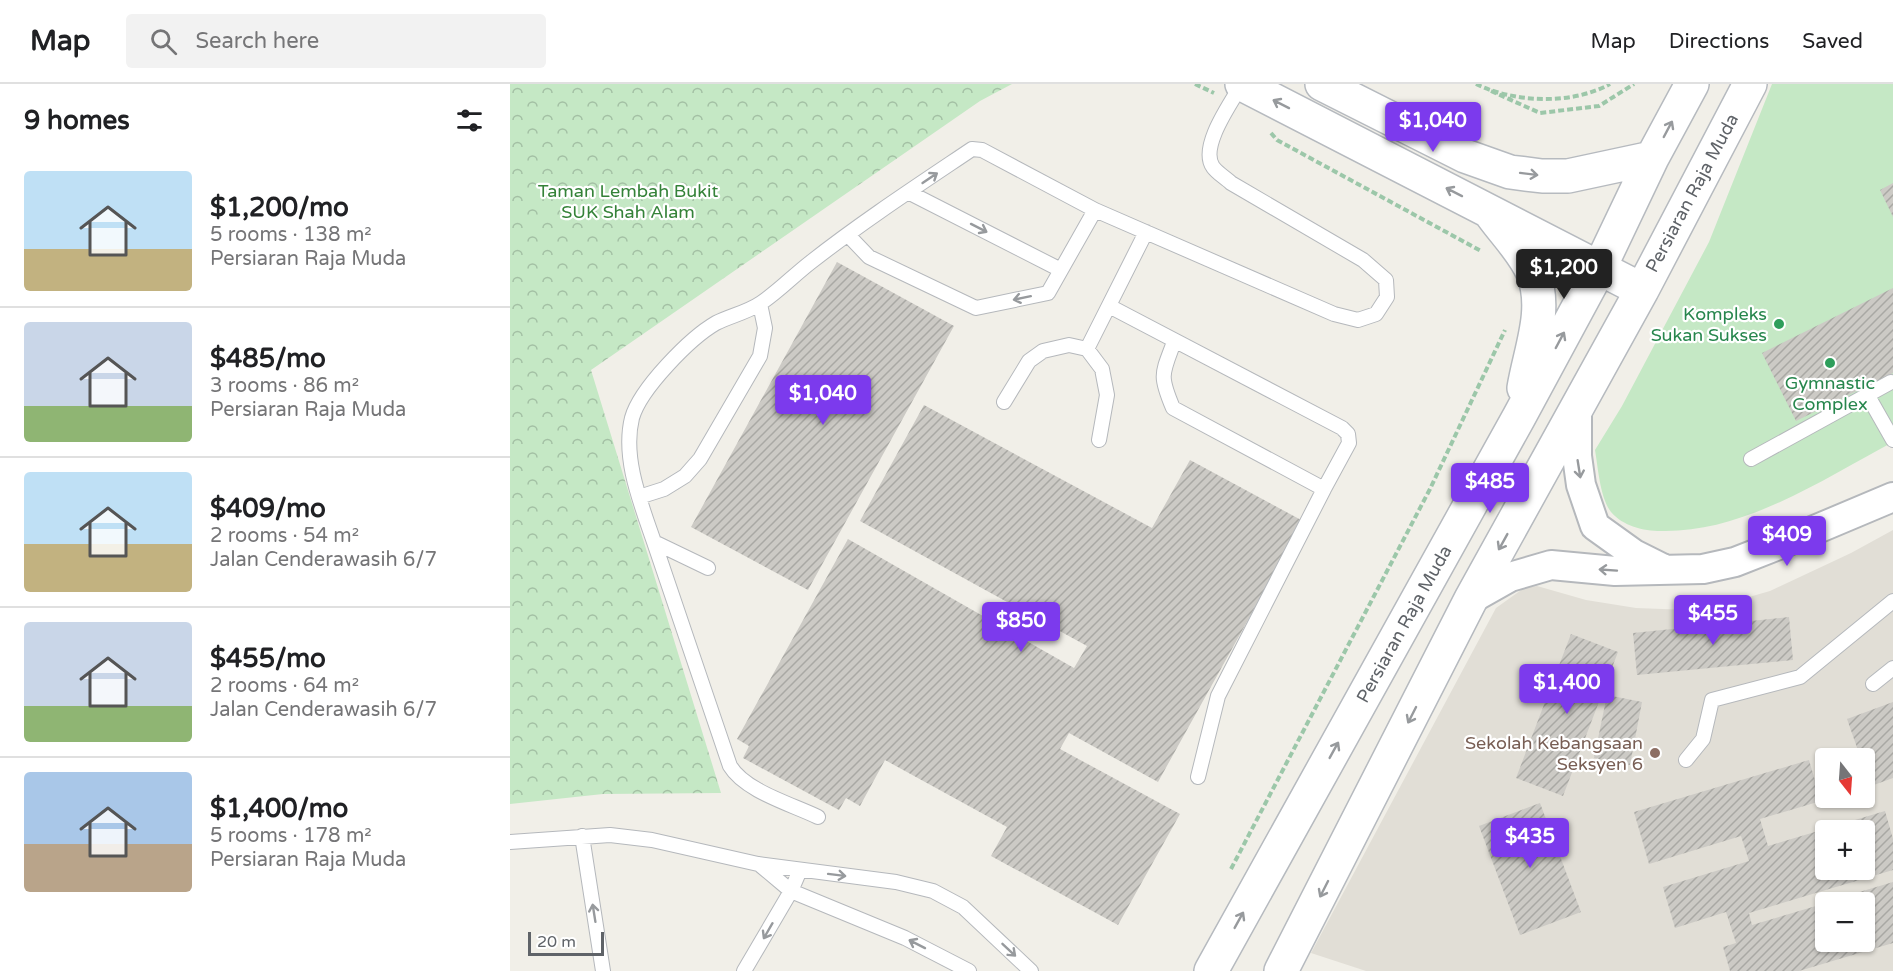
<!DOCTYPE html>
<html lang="en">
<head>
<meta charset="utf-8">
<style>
	:root { --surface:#fff; --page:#f2f2f2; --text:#202124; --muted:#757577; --line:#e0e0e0; --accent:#7c3aed }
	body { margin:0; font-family:"Varela Round",sans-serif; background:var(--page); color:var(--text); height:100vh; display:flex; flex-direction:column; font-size:22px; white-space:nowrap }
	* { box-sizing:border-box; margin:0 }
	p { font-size:20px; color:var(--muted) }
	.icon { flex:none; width:33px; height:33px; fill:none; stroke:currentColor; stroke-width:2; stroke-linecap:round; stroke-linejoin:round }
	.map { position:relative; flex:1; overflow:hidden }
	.sheet { display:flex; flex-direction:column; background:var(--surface); width:510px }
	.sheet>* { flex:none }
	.needle { width:39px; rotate:163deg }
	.tools { position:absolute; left:1305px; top:664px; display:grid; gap:12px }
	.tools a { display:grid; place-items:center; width:60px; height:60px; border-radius:6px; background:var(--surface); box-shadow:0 2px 4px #0004; font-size:30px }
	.scale { position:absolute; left:18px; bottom:15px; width:76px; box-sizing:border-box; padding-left:6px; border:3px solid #5f6368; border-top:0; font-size:16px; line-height:21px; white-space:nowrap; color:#5f6368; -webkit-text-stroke:4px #fff; paint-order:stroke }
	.price { position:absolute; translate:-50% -51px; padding:0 14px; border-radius:6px; background:var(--accent); color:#fff; font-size:20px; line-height:39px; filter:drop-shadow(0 2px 3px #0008) }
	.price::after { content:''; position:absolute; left:50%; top:36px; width:18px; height:14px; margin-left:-9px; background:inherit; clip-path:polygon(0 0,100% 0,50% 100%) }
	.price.active { background:#222; color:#fff }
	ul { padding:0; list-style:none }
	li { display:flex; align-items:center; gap:18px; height:150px; padding:0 24px }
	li+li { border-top:2px solid var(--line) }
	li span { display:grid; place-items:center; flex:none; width:168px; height:120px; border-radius:6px; color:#555 }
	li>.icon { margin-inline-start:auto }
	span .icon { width:72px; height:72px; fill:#fffc; stroke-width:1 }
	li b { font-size:26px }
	h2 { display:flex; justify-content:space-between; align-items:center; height:72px; padding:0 24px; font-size:26px }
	header { display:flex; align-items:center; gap:36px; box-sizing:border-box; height:84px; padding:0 30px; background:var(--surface); border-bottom:2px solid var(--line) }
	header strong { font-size:28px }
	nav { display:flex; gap:33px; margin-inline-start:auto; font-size:21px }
	.search { width:420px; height:54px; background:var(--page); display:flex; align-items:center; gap:15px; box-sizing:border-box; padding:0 21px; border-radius:6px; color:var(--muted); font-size:22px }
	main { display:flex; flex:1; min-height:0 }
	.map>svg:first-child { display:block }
</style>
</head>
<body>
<header>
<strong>Map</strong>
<div class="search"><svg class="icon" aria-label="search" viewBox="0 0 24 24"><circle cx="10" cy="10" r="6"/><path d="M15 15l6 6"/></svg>Search here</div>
<nav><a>Map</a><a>Directions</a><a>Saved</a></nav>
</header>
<main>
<section class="sheet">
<h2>9 homes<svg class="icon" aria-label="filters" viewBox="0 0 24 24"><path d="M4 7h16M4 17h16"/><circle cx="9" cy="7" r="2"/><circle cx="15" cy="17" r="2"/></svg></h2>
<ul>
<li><span style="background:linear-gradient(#bfe0f5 65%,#c2b280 0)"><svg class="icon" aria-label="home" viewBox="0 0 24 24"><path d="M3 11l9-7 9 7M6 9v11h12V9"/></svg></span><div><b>$1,200/mo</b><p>5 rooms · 138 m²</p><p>Persiaran Raja Muda</p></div></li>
<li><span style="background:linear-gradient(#c9d6e8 70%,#8fb573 0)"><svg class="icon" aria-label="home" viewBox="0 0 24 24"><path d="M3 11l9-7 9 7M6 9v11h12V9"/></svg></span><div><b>$485/mo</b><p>3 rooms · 86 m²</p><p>Persiaran Raja Muda</p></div></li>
<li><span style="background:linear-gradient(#bfe0f5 60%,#c2b280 0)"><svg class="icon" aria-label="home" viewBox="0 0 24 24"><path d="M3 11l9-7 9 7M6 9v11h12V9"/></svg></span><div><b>$409/mo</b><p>2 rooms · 54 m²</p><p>Jalan Cenderawasih 6/7</p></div></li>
<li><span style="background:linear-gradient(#c9d6e8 70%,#8fb573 0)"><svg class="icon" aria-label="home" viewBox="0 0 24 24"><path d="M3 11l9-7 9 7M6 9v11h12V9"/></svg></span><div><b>$455/mo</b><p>2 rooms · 64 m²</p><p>Jalan Cenderawasih 6/7</p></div></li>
<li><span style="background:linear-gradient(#a9c7e8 60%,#b9a48a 0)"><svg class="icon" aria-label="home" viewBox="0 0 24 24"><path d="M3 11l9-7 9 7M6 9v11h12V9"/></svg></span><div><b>$1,400/mo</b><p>5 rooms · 178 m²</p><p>Persiaran Raja Muda</p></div></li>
</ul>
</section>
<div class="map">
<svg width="1383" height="887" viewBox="0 0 1383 887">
	<defs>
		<pattern id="park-crowns" width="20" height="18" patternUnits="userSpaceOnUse" patternTransform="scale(1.5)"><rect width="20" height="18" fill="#c5e8c5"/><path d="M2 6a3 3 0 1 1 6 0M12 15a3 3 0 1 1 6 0" fill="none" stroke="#a3c0a4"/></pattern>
		<pattern id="building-hatch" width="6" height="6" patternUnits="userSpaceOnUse" patternTransform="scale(1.5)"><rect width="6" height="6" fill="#cccac5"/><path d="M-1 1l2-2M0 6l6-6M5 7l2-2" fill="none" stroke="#a9a8a4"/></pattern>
	</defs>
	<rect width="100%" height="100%" fill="#f1efe8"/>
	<path fill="#e1ded6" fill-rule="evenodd" d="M1383,446V887H856L801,869L986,524L1014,504L1027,502L1076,516L1126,524L1179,526L1218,519L1260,507L1341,469ZM1316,675H1354V714H1316ZM1316,747H1354V786H1316ZM1316,819H1354V858H1316Z"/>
	<path fill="url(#park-crowns)" d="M0,0H502L470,17L81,286L211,709L93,710L0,720Z"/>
	<path fill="#c5e8c5" d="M1262,0H1383V358C1312,396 1233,449 1151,447C1133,447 1113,442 1101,428C1090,414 1088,383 1085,366L1112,322L1199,158Z"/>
	<path fill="url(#building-hatch)" fill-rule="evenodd" d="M1383,99V133L1370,106Z
		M327,178L444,242L298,506L181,443Z
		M1383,204V289L1286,337L1252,269Z
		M414,321L642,444L680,376L793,437L648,698L559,649L550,665L670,730L608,841L481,772L497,743L375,676L350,722L336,714L329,726L233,674L239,662L227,655L338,455L564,584L577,562L350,437Z
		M1279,533L1283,576L1127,591L1123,549Z
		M1061,550L1108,568L1053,712L1006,694Z
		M1097,611L1132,618L1120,681L1084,674Z
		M1383,618V694L1361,702L1354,685V675H1351L1337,635Z
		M1299,676L1311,717L1250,735L1258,762L1375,727L1383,755V786L1239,829L1242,841L1316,819V858H1354V819L1316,818L1383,798V859L1289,887H1220L1213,863L1226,859L1216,828L1165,844L1153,803L1239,777L1231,752L1139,780L1124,728ZM1316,747H1354V786H1316Z
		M1030,719L1071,828L1010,851L969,742Z"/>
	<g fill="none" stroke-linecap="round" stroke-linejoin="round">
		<defs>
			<path id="lane" d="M398,108L551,186
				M338,151L359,173L466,224L538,209L585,126
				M599,222L832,344L838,350L839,359L814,405
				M664,258C652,290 649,291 663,324L814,405L708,612L688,693
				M577,265L636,148
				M1358,312L1383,356
				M494,318L519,277L533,267L559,261L577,265L592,285L597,311L589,356
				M1241,375L1381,298
				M129,413L154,405L175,392L190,375L250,272L255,244L250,220
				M144,458L220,682C235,707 281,720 308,733
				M198,484L144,458C131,420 112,374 122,334C130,305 180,254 206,239C220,232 238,228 251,219C269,207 284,191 301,178C352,138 407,102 462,65L472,66L585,126L824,230L848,236L866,230L877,213L876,196L853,176L721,99C716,94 707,89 703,83C689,63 721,19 732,0
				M1363,600L1383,584
				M1176,676L1193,655L1202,616L1290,593L1383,517
				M72,752L93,887
				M0,758L100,751L142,756L248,780L386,798L423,807L453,823L521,887
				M250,781L281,807L395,854L459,887
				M234,887L281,807L290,786"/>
			<path id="street" d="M1067,327V372L1071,401L1085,442L1124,470L1152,484
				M961,515L1000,493L1041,481L1105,487L1193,485L1225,478L1276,458L1383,413"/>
			<path id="secondary" d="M732,0L1132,206
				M812,0L955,72L1000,88L1032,92H1058L1142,74
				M982,131C995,149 1014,168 1023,189C1038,226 1020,267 1014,304
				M701,887L1009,333L1090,183L1142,74L1182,0
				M771,887L961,515L1132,206L1240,0"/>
		</defs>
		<use href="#lane" stroke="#b5b8bc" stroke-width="16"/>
		<use href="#street" stroke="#b5b8bc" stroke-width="32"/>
		<use href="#secondary" stroke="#b6babf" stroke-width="36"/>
		<path stroke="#9cc7a9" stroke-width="4" stroke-dasharray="6 3" stroke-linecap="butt" d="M685,0L704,9
			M966,0C1005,19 1062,21 1100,0
			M981,7L1030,29L1089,22L1124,0
			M761,49L767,56L971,167
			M721,785L920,405L995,246"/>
		<use href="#lane" stroke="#fff" stroke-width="14"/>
		<use href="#street" stroke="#fff" stroke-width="28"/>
		<use href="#secondary" stroke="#fff" stroke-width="33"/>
	</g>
	<defs><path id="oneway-shaft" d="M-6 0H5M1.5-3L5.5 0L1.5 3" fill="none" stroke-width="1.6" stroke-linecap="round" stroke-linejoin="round" transform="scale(1.5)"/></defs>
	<g stroke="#979a9d">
		<use href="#oneway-shaft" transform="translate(771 20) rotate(-153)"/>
		<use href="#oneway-shaft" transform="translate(1158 45) rotate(-62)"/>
		<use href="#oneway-shaft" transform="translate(1019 90) rotate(7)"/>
		<use href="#oneway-shaft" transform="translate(420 94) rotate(-34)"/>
		<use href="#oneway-shaft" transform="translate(944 108) rotate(-153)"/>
		<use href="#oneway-shaft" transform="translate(469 144) rotate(27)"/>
		<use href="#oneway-shaft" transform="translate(512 214) rotate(168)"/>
		<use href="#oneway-shaft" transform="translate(1050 256) rotate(-62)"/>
		<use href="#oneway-shaft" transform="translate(1069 385) rotate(81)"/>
		<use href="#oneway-shaft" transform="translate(993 458) rotate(119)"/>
		<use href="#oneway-shaft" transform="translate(1098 486) rotate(-176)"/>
		<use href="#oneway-shaft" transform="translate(902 631) rotate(117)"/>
		<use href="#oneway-shaft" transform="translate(824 666) rotate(-61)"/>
		<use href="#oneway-shaft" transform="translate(327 791) rotate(7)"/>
		<use href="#oneway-shaft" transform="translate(814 805) rotate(117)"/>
		<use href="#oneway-shaft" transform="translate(84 829) rotate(-99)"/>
		<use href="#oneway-shaft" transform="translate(729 836) rotate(-61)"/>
		<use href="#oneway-shaft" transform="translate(258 847) rotate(120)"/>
		<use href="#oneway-shaft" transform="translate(407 860) rotate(-153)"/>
		<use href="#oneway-shaft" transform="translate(499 866) rotate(43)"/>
	</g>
	<g fill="#2e9e5b" stroke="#fff" stroke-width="2">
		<circle cx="1269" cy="240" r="6"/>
		<circle cx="1320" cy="279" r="6"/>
	</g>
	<circle fill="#8d6e63" stroke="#fff" stroke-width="2" cx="1145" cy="669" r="6"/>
	<g text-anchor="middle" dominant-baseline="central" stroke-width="4.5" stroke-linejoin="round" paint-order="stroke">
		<g font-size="18" fill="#348238" stroke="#fff">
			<text x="118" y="107">Taman Lembah Bukit<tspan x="118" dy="21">SUK Shah Alam</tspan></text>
		</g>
		<g font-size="18" fill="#5f6368" stroke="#fff">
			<text transform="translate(1182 109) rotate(-62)">Persiaran Raja Muda</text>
			<text transform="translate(894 540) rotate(-61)">Persiaran Raja Muda</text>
		</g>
		<g font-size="18" fill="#27864d" stroke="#fff" text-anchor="end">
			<text x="1257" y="230">Kompleks<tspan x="1257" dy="21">Sukan Sukses</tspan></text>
			<text x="1320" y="299" text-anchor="middle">Gymnastic<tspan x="1320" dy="21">Complex</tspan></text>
		</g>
		<g font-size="18" fill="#785e54" stroke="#fff" text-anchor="end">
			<text x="1133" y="659">Sekolah Kebangsaan<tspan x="1133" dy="21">Seksyen 6</tspan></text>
		</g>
	</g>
</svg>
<div class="tools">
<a><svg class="needle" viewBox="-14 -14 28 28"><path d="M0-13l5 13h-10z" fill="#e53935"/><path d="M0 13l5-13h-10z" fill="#757577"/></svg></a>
<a>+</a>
<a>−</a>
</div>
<div class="scale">20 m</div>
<b class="price" style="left:923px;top:69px">$1,040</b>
<b class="price active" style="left:1054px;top:216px">$1,200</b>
<b class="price" style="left:313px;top:342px">$1,040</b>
<b class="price" style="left:980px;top:430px">$485</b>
<b class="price" style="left:1277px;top:483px">$409</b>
<b class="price" style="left:1203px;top:562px">$455</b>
<b class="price" style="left:511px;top:569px">$850</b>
<b class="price" style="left:1057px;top:631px">$1,400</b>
<b class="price" style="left:1020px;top:785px">$435</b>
</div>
</main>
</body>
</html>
